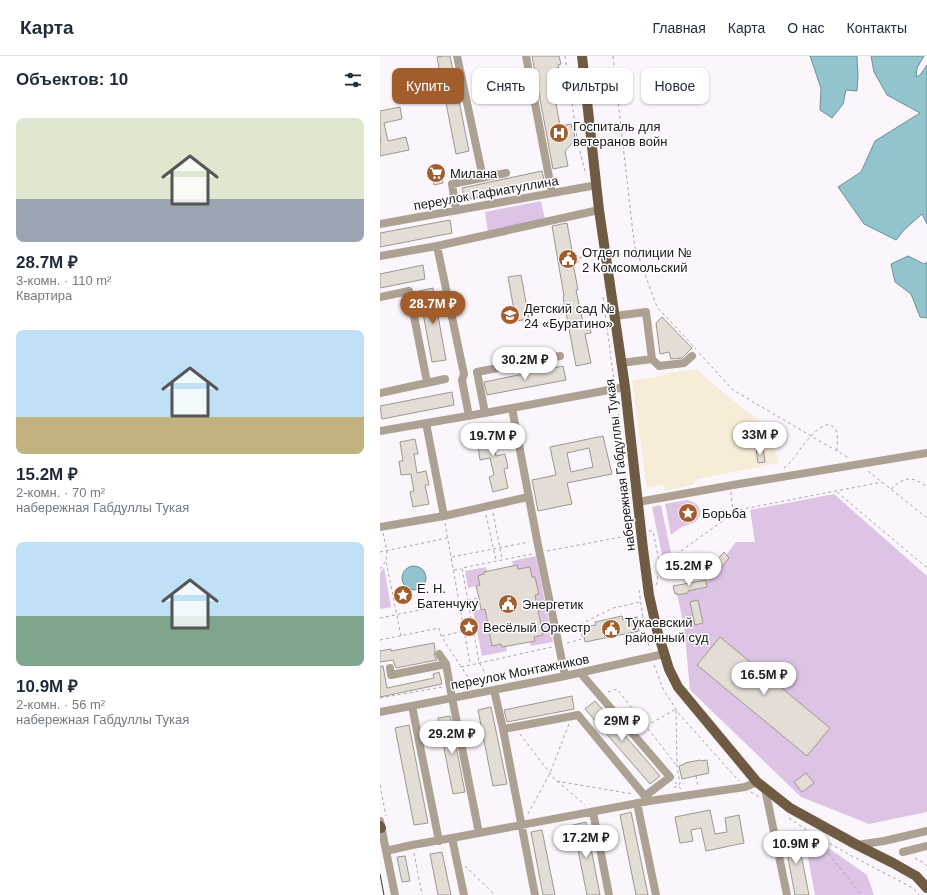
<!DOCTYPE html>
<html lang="ru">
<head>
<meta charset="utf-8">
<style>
	:root { --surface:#fff; --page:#f2f2f3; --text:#1f2937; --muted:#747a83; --line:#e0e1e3; --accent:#a15e2c }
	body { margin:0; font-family:Arial,sans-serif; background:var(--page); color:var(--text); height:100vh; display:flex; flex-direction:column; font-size:15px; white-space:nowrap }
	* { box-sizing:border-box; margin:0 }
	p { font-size:13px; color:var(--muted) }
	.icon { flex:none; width:22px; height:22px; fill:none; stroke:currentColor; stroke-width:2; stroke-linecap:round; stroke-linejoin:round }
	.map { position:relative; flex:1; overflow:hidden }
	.panel { display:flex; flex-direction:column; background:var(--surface); width:380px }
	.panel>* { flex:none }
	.guide { position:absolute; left:12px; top:12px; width:380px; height:36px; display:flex; gap:8px }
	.price { position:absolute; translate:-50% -34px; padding:0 9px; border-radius:14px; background:#fff; color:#222; font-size:13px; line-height:26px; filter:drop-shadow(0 1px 2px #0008) }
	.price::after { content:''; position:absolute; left:50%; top:24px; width:12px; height:9px; margin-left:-6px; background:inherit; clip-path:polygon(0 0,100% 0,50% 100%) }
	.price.selected { background:var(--accent); color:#fff }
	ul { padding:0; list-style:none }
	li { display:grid; align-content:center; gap:8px; height:212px; padding:0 16px }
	li span { display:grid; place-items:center; height:124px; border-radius:8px; color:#555 }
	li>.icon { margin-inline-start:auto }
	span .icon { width:72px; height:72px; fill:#fffc; stroke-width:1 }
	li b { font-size:17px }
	h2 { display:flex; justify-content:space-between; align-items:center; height:48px; padding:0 16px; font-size:17px }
	.tag { padding:0 14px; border-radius:8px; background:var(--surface); box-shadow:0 1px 3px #0004; font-size:14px; line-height:36px }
	.tag.selected { background:var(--accent); color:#fff }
	header { display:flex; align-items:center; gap:24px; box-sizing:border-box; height:56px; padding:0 20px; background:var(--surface); border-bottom:1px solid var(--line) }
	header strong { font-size:19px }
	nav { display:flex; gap:22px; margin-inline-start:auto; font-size:14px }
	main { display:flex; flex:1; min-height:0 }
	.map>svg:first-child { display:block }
</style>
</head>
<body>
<header>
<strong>Карта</strong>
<nav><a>Главная</a><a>Карта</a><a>О нас</a><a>Контакты</a></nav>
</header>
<main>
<section class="panel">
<h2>Объектов: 10<svg class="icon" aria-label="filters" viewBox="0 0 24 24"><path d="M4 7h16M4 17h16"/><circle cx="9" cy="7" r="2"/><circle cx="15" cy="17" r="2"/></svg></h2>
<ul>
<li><span style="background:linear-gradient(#dfe7d0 65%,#9aa5b1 0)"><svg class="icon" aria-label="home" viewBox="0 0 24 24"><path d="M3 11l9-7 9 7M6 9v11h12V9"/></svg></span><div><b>28.7M ₽</b><p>3-комн. · 110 m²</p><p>Квартира</p></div></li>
<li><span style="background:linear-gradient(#bfe0f5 70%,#c2b280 0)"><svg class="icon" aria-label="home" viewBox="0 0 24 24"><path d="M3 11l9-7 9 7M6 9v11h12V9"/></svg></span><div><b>15.2M ₽</b><p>2-комн. · 70 m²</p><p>набережная Габдуллы Тукая</p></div></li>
<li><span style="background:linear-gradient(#bfe0f5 60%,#7fa58c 0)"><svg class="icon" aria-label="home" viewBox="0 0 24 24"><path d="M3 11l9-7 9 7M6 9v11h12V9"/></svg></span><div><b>10.9M ₽</b><p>2-комн. · 56 m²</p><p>набережная Габдуллы Тукая</p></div></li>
</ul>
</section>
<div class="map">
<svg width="547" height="839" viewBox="0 0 547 839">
	<rect width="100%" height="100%" fill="#fbf5fc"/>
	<path fill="#f7ecd7" d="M316,313L362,352L393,374L391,378L399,407L318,423L312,429L285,435L284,429L267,432L252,325L286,319V317Z"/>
	<path fill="#ddc4e5" d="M161,145L165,164L108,176L105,156Z
		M454,438L547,520V756L489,768L421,741L310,634L304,571L297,537L295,538L293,530L326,524L327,526L334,515L331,512L344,496L346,499L356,486H375L370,454Z
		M307,444C316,446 321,450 320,459C316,469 310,467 302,471C298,473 295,476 291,479L285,448Z
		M281,449L291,497L282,499L272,451Z
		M156,500L173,586L151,590L150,586L154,581L163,579L155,539L159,538L155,521H152L150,511L138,513L133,510L132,505Z
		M4,511L11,551L0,553V517Z
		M106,511L107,515L104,518L98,520L100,529L88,532L85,515Z
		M105,553L112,589L121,588L122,591L126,590L127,595L102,600L93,555Z
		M423,774L487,819L494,839H435Z"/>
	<path fill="#92c4ce" stroke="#6d9097" d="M430,0H477L478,19L477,35L466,34L463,48L452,62L440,54L441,32Z
		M491,0H544L537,12L536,21L540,19L547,9V168L542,158L524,174L516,184L484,168L458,131L481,116L495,85L540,57L507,39L494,16Z
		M528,200L544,208L547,206V262L540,261L531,238L515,226L511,208Z
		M22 522a12 12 0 1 1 24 0a12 12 0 1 1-24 0Z"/>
	<path fill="#e3ddd6" stroke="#9d9791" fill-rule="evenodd" d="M63,0H70L89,95L76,98L57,1Z
		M152,0H179L181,8L178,9L179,12H176L171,20L180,70L191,68L192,72H193L195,83H193L194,85L185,95L188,110L173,113Z
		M20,51L22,63L4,67L8,85L26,81L29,94L0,100V87L1,86L0,80V55Z
		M59,111L63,127L54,129L50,113Z
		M162,115L165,128L85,144L82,132Z
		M70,164L72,177L0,191V177Z
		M187,167L193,200L197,199L198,206L193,207L198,234H196L204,271L210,270L211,277L205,278L211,307L196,310L183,241L184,240L172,170Z
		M43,209L45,223L0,232V218Z
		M141,219L149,263L136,265L128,221Z
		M53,232L66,304L52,306L39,235Z
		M282,261L312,292L302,302L291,303L289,296L280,298L276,267Z
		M183,310L186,324L107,339L104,326Z
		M72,336L74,349L2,363L0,350Z
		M113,367L116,381L112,382L116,400L125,398L128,412L124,413L128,432L113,436L109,421L114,419L110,402L100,404L98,390L102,389L97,370Z
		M223,380L232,418L187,427L192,448L158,455L152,424L176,419L170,391ZM209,392L213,411L191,416L187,397Z
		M35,383L38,398H34L37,417L46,415L49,429H45L49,448L33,451L30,436L34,435L31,418L21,419L19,405H23L20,386Z
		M383,392L385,406L378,407L376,393Z
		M344,496L349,502L337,517L331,512Z
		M137,509L138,513L150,511L152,521H155L159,538L155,539L163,579L154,581L155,585L150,586L122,591L121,588L112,590L105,553L101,554L99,542L96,530L100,529L98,520L104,518V516Z
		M326,524L327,531L308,535V537L297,539V537L295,538L293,530Z
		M318,544L323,567L315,569L310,546Z
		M242,560L243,564L257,561L259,575L205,586L202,571L216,569L215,566Z
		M340,581L450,672L427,700L317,609Z
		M54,587L55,594L54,599L57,604L16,612L13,604L0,606V595L11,593V595Z
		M0,610H3L7,632L54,622L53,618L59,616L62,628L0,641Z
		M192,640L194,653L127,666L124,654Z
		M215,645L280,720L270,728L205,653Z
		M111,651L127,728L113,730L98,654Z
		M70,660L85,736L73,738L58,662Z
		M29,669L48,767L34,769L15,672Z
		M320,704L321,705L327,704L329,717L302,723L299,710L305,708V707Z
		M426,717L434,727L422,736L414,726Z
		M330,754L335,778L347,776L345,762L359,759L364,787L326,795L321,772L311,774L313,785L300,787L295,761Z
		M251,756L268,839H256L240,759Z
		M206,766L220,839H207L193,769Z
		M162,774L175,839H163L151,776Z
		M417,778L429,839H415L404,781Z
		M62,796L71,839H58L50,798Z
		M25,800L30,825L22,826L17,801Z"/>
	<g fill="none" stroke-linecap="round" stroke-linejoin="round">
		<path stroke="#aaa5aa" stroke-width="1" stroke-dasharray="3 3" stroke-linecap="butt" d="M185,0L198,88L206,119
			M233,0L254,186L256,194L277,251L316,293
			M199,202L216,199
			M223,241L234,325
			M212,273L227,270
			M319,297L353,334L431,380L469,402
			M236,340L241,378
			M404,412C407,409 411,406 413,403C419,395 441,362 452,370C455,372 457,375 457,378C458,383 457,389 457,394
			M488,415L547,462
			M511,433C525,420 532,420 547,431
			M351,436L353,457
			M457,436L547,512
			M113,457L122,503
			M106,459L116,504
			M65,467L90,608
			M269,475H273L279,505
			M3,477L7,495L6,505L21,580
			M167,495L252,479
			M0,496L67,482
			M72,501L149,486
			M0,513L5,506
			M74,514L81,513
			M276,529L277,527L279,506L298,497L358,454L502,426
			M259,534L264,569L270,594
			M0,562L99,542
			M62,580L84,575
			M0,584L59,572L61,580L91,626
			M187,587L202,583L201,568L233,552L260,546
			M274,609L283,633L300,659L359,725
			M81,611L172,591
			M104,615L99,606L82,512L152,498
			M77,628L106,623
			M228,636L237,633L297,710
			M0,642L62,631
			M266,670L296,653L297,710L300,728L292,733
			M140,678L176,725L253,738
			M316,720L318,731
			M177,725L205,749
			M295,726L301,733
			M0,729L6,760
			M371,736L379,741
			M148,758L170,717L189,668
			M409,762L431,777L470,799L533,832L539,839
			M433,779L482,839
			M34,797L42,839
			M535,802L544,807L547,810
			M85,810L115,839"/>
		<path stroke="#ada193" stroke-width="8" d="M77,0L103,122
			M146,0L172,137
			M76,154L72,128L126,117
			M0,168L217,129
			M57,190L84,318L82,324L89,360
			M0,200L57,190L219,154
			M0,241L29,235L47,326
			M235,260L266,256L272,303L241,307
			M272,303L279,310L304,307L312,300
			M0,337L65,323
			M132,352L157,484L181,600L185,620
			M105,357L97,316L180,300
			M46,367L64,460
			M0,375L105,357L245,331
			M258,446L353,429L547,397
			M0,471L64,460L148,441
			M59,598L66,608L72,642L99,777
			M10,612L11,619L66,608
			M203,620L290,721L265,740
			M114,634L123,673L198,659L269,745
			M32,650L59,785
			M0,656L185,620L284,598
			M123,673L155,839
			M385,733L388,747L407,839
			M257,747L276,839
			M213,756L229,839
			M0,765L15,839
			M72,782L84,839
			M477,789L504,785L547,775
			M6,795L32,789L72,782L269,745L365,731L377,726
			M523,796L547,790"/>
		<path stroke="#6f5a42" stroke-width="10" d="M202,0L219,154L245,331L263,493L269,539L277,574L289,613L298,631L367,714L377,726L410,752L477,789L513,807L536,820L547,832
			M0,770L1,772"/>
		<path stroke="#333133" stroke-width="1" d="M0,818L4,839"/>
	</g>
	<defs>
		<symbol id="hospital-disc" viewBox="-11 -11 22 22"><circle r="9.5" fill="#a15e2c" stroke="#fff"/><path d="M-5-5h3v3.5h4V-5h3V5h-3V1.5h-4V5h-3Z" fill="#fff"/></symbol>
		<symbol id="supermarket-disc" viewBox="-11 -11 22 22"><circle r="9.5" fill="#a15e2c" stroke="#fff"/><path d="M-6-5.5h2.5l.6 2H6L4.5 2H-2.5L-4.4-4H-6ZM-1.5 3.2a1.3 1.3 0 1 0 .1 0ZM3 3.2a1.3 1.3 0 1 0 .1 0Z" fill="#fff"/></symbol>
		<symbol id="civic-disc" viewBox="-11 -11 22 22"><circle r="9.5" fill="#a15e2c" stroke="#fff"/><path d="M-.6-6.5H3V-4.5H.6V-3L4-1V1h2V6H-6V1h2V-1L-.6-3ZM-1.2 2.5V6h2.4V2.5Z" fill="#fff"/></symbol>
		<symbol id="school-disc" viewBox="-11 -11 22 22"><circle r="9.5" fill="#a15e2c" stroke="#fff"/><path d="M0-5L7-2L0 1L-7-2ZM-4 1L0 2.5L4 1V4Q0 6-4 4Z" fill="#fff"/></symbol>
		<symbol id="sight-disc" viewBox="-11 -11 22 22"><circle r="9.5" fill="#a15e2c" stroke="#fff"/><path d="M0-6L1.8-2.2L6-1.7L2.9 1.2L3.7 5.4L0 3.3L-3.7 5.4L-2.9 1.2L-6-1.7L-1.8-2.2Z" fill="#fff"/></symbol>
	</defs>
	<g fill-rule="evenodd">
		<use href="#hospital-disc" x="168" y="66" width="22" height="22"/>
		<use href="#supermarket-disc" x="45" y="106" width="22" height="22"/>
		<use href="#civic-disc" x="177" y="192" width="22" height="22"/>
		<use href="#school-disc" x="119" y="248" width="22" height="22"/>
		<use href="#sight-disc" x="297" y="446" width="22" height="22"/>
		<use href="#sight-disc" x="12" y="528" width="22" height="22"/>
		<use href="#civic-disc" x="117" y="537" width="22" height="22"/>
		<use href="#sight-disc" x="78" y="560" width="22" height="22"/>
		<use href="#civic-disc" x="220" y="562" width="22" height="22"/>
	</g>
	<g text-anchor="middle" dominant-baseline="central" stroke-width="3" stroke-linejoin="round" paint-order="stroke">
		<g font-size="13" fill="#181618" stroke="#fff" text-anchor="start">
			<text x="193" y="70">Госпиталь для<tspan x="193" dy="15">ветеранов войн</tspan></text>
			<text x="70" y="117">Милана</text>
			<text x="202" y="196">Отдел полиции №<tspan x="202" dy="15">2 Комсомольский</tspan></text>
			<text x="144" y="252">Детский сад №<tspan x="144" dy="15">24 «Буратино»</tspan></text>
			<text x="322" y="457">Борьба</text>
			<text x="37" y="532">Е. Н.<tspan x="37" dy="15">Батенчуку</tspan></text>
			<text x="142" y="548">Энергетик</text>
			<text x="245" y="566">Тукаевский<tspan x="245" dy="15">районный суд</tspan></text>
			<text x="103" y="571">Весёлый Оркестр</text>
		</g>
		<g font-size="13" fill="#181618" stroke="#fff">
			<text transform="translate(106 137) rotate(-10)">переулок Гафиатуллина</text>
			<text transform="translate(240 409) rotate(-97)">набережная Габдуллы Тукая</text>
			<text transform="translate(140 616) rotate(-11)">переулок Монтажников</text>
		</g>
	</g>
</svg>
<b class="price selected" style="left:53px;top:269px">28.7M ₽</b>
<b class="price" style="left:145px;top:325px">30.2M ₽</b>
<b class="price" style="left:380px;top:400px">33M ₽</b>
<b class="price" style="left:113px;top:401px">19.7M ₽</b>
<b class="price" style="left:309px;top:531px">15.2M ₽</b>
<b class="price" style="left:384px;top:640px">16.5M ₽</b>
<b class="price" style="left:242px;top:686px">29M ₽</b>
<b class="price" style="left:72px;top:699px">29.2M ₽</b>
<b class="price" style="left:206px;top:803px">17.2M ₽</b>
<b class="price" style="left:416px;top:809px">10.9M ₽</b>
<div class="guide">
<a class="tag selected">Купить</a>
<a class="tag">Снять</a>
<a class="tag">Фильтры</a>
<a class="tag">Новое</a>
</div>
</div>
</main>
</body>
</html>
